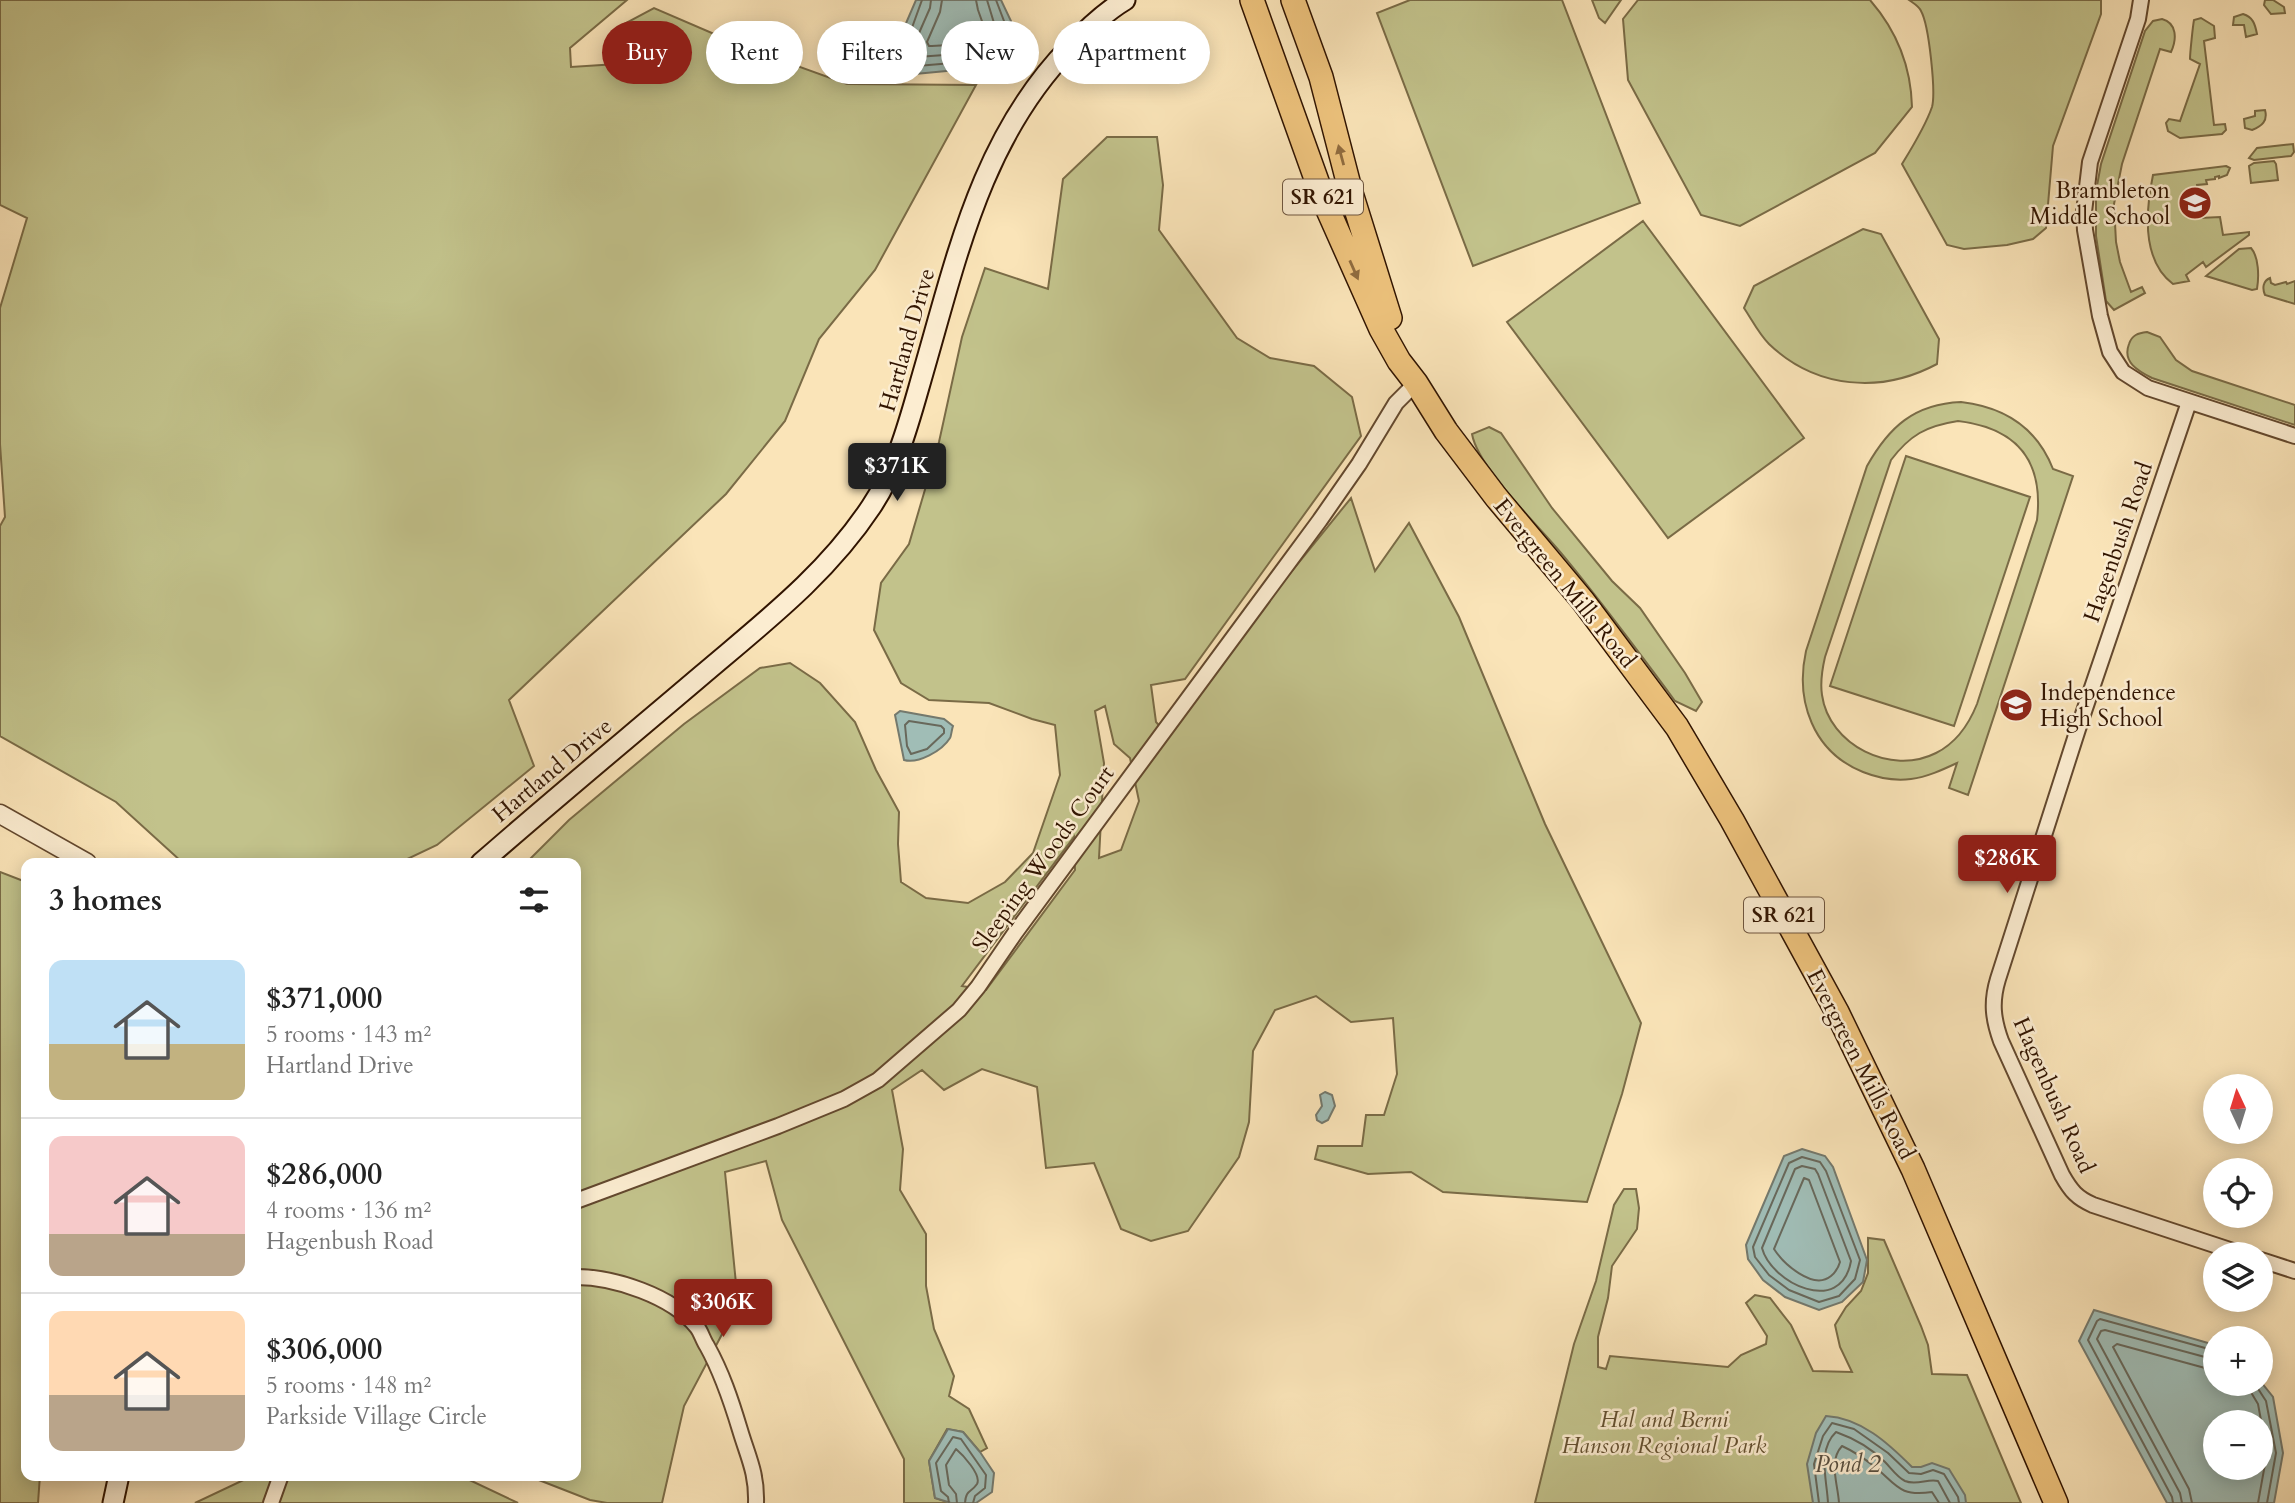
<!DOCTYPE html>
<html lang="en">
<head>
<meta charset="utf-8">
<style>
	:root { --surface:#fff; --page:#f2f2f2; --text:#222; --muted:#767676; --line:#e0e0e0; --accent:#8f2418 }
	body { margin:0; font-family:Cardo,serif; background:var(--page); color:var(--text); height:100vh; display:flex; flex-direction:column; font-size:26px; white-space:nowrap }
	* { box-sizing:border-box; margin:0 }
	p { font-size:23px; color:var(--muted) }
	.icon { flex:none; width:38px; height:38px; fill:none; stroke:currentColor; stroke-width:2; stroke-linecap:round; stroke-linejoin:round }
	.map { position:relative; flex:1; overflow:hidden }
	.sheet { position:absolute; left:21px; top:858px; width:560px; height:623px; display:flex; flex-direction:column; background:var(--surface); border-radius:14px; box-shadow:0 4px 18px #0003 }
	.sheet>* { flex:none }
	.hud { position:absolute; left:602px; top:21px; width:665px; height:63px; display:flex; gap:14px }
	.needle { width:46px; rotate:356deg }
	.buttons { position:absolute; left:2203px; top:1074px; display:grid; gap:14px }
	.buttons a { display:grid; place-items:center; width:70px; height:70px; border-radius:50%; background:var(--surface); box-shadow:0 4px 18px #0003; font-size:35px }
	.price { position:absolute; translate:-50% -60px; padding:0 16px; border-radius:7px; background:var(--accent); color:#fff; font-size:23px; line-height:46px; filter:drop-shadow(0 2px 4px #0008) }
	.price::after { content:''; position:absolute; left:50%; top:42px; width:21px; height:16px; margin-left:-10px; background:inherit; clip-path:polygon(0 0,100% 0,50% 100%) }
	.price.active { background:#222; color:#fff }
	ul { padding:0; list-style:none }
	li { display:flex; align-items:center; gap:21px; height:175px; padding:0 28px }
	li+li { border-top:2px solid var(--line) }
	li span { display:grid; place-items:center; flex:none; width:196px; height:140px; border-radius:14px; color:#555 }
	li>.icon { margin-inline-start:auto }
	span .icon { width:84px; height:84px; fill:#fffc; stroke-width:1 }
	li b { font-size:30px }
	h2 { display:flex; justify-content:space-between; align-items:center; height:84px; padding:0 28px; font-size:30px }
	.tag { padding:0 24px; border-radius:32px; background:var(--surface); box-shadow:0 4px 18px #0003; font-size:24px; line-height:63px }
	.tag.active { background:var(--accent); color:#fff }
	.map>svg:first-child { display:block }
</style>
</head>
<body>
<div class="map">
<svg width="2295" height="1503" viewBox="0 0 2295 1503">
	<rect width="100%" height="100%" fill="#fae4b8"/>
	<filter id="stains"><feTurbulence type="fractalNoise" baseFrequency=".00286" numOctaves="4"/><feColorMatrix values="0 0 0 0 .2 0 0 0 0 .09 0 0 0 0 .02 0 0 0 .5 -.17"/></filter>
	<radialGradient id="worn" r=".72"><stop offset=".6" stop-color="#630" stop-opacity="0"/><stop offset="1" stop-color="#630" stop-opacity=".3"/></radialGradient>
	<path fill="#c2c28b" stroke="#7a6b46" stroke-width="2" fill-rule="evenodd" d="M0,0H627L570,48L571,67L617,64L615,31L624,24L654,8L742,46L847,84L976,85L875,270L819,339L785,421L726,494L509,700L534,766L437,845L399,863H183L116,802L0,736V526L5,517L0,444V308L27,218L0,205Z
		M1410,0H1562L1640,203L1473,266L1377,13Z
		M1592,0H1621L1605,23L1599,18Z
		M1638,0H1870C1897,31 1911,66 1912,107L1875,153L1740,226L1701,215L1628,80L1623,19Z
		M1909,0H2101V14L2053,146L2046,228L2033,239L2007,245L1964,249L1947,245L1902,164C1913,146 1925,127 1932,107C1936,92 1929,25 1921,11C1919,6 1913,3 1909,0Z
		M2265,0H2273L2284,7L2285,13L2271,14L2264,5Z
		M2243,14C2253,17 2255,24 2257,34L2246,37L2244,25H2233L2234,17Z
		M2201,18L2214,26L2215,38L2204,41L2214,125L2225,124L2226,130L2222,134L2180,138L2168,131L2166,123L2169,119L2180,121L2200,64L2190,59C2190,53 2193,25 2194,20Z
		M2162,19C2177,23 2177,39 2171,52L2160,49L2122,164L2114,204L2116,242L2120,262L2131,292L2142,287L2145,293L2114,310L2106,301L2096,236V191L2101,164L2145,31L2153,21Z
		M2265,110C2268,121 2262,126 2252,130L2245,128L2244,119L2255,116V111Z
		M1107,137H1157L1163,185L1159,230L1237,338L1270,358L1314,366L1352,397L1361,436L1185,679L1151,685L1156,722L1168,735L1287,577L1351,498L1375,571L1409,523L1459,617L1545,824L1641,1023L1622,1094L1587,1202L1443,1192L1411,1172L1368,1174L1315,1159L1318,1146H1362L1366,1115H1384L1397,1074L1393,1018L1351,1022L1316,996L1275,1010L1253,1051L1249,1122L1239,1157L1188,1231L1151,1241L1121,1229L1094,1163L1046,1168L1037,1087L982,1069L944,1090L922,1070L892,1090L903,1149L900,1190L926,1234V1286L934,1329L954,1376L949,1396L969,1409L987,1448L980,1452L963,1432L947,1429L929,1461L935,1498L951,1503H904V1459L782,1220L766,1161L725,1172L738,1304L684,1406L662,1503H607L590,1500L526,1475H576V863H526L569,820L684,724L760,668L790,663L820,683L855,722L876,770L899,812L898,844L901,882L926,898L968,903L1005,882L1033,853L1060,775L1055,725L1032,719L989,703L929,700L901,683L874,630L881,583L909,544L939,442L962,337L985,268L1048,289L1063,179ZM1105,706L1114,744L1130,758L1139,801L1121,850L1099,858L1104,763L1095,711ZM1074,837L1075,870L986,990L962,986Z
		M2293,144L2294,152L2291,156L2254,160L2249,158L2257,148Z
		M2274,161L2276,164L2278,180L2251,183L2249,166L2254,163Z
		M2226,166L2230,168L2227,175L2219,178V176L2215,177V179L2206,180L2207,184L2197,185L2200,218L2220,217L2223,235L2249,232V235L2206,267L2203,262L2186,275L2189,281L2173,284C2141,260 2146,209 2153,175Z
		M1643,221L1804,438L1668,538L1507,322Z
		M1863,229L1881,234L1939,339L1937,364C1881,394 1816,389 1769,344C1759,334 1752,320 1744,308L1754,286Z
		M2251,248C2259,257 2259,277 2257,289L2252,290L2206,276L2239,249Z
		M2270,278L2271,283L2275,285L2286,282L2287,284L2295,281V304L2265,295C2262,288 2263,281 2270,278Z
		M2147,332L2160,337L2176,360L2192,371L2295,405V425L2152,378C2138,371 2122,362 2129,344C2132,335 2138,333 2147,332Z
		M1961,402C2004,407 2037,428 2053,469L2073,476L1968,795L1949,788L1957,763C1942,770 1927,777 1911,779C1895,781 1878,778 1863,772C1813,752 1795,701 1806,651L1867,466C1889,427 1914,404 1961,402ZM1958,421C2017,428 2044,460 2037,520L1977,704C1969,724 1956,743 1936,753C1891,776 1829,745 1822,695C1820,682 1822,670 1825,657L1891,460C1910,435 1926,426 1958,421Z
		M1489,427L1501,433L1552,508L1612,581L1640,608L1685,673L1702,702L1696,711L1675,701C1638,651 1601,601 1561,553C1537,524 1478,468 1472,434Z
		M1906,456L2030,497L1954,726L1830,686Z
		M0,872L26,882V1475H40L38,1503H0Z
		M1624,1189H1636L1639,1208L1637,1229L1612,1266L1608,1298L1598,1337V1367L1606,1369L1610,1356L1728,1367L1741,1355L1766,1344L1767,1336L1746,1303L1755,1295L1770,1298L1791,1325L1813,1371L1852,1372L1840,1347L1835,1325L1846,1307L1861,1291L1868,1273V1238L1884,1240L1921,1326L1928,1345L1932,1374L1967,1375L2021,1503H1535L1574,1344L1596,1281L1614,1205Z
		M254,1475H459L518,1503H195Z"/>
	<path fill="#a0bdb6" stroke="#74796d" stroke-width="2" fill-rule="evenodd" d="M916,0H1001L1011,21L1006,41L993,58L978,68L915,74L892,64L897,44Z
		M900,711L944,719L953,726C952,728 951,737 950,738C942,751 918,764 904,760L895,715Z
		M1325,1092L1332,1095L1335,1106L1328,1120L1322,1123L1317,1120L1316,1115L1322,1106L1320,1095Z
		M1802,1149L1825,1156L1833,1167L1867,1260L1863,1282L1842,1302L1819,1310L1785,1297L1763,1280L1748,1259L1746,1245L1784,1156Z
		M2094,1310L2215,1345L2216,1384H2261V1382L2273,1397L2283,1453L2274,1503H2167L2079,1341ZM2216,1423H2261V1468H2216Z
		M1826,1416C1861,1418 1888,1443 1912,1467H1921L1932,1463L1949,1469L1965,1495L1966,1503H1813L1807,1464L1816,1433Z
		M948,1429L963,1432L980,1452L994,1473L992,1492L976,1503H951L935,1498L929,1461Z"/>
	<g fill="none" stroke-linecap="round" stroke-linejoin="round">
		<path stroke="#68685b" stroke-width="2" d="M922,0L901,58L903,61L917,66L976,61L988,52L999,37L1004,21L996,0
			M931,0L930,8L912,49V55L917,57L972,53L982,46L991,34L994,23L987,0
			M942,0L940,12L927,42L929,46C950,45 976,47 983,24L978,10L976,0
			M909,721L941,726L944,729V733L927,749L911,754L907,746L905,725Z
			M1802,1157L1820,1162L1826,1171L1860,1260L1855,1279L1839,1296L1819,1302L1789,1290L1769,1275L1755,1257L1753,1247L1789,1163Z
			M1802,1166L1815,1169L1818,1174L1851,1261C1841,1317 1771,1283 1762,1248L1795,1169Z
			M1804,1178L1809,1180L1840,1262C1838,1269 1836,1272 1831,1276C1813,1291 1783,1263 1774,1249Z
			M2246,1384L2258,1404L2267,1453L2258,1503
			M2255,1384L2266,1401L2276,1453L2267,1503
			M949,1503L948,1497L941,1491L936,1463L953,1437L961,1439L986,1475L985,1488L975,1496L973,1503
			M957,1503L956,1494L949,1485L946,1465L956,1449C962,1454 982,1475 977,1484C971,1493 966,1489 965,1503
			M1819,1503L1814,1464L1823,1436L1832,1423L1854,1429L1888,1453L1909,1473L1921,1474L1933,1470L1944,1474L1958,1497L1959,1503
			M1828,1503C1827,1480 1817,1450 1836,1432C1853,1438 1872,1449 1885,1462C1891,1468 1897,1477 1905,1481C1917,1486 1928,1478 1938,1481L1950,1503
			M1839,1503C1838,1484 1828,1461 1842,1446C1853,1451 1865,1459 1875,1467C1897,1485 1899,1497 1932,1492L1939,1503
			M2173,1503L2172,1497L2088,1340L2097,1321L2100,1319L2216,1351
			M2182,1503L2180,1493L2097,1339L2101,1331L2105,1330L2216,1360
			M2192,1503L2189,1489L2113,1347L2117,1344L2216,1371"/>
		<defs>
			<path id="minor" d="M2141,0L2138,19L2090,162L2084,212L2085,230L2100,316L2110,352L2123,372L2148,388L2295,436
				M2189,402L2078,729L1998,979C1991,1002 1993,1019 2001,1041L2062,1175C2071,1191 2077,1198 2093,1205L2245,1255
				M576,1201L778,1126L844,1099L878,1080L959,1010L978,987L1015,933L1320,520L1359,464L1396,403L1416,383
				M2261,1260L2295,1271
				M576,1277C614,1277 672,1296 697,1327C701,1332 703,1340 707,1346C722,1373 731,1400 740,1430C748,1457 757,1473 756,1503
				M271,1503L281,1475"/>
			<path id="tertiary" d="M0,814L87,863"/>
			<path id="secondary" d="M481,863C554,799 628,738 702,675C763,623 826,575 871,507C898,467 910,418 923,373C957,256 982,137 1070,47C1086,30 1105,12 1125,0
				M113,1503L119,1475"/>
			<path id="primary" d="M1252,0L1324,201L1381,329L1399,361L1416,383L1446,431L1496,497L1583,601L1677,727L1732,820L1837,1012L1913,1169L2056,1503
				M1293,0L1321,77L1351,193L1390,318"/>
		</defs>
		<use href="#minor" stroke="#63482e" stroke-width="18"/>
		<use href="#tertiary" stroke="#63482e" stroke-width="21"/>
		<use href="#secondary" stroke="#311400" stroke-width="23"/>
		<use href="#primary" stroke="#311400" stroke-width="26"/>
		<use href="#minor" stroke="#fcedd1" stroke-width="14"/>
		<use href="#tertiary" stroke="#fcedd1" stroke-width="18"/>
		<use href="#secondary" stroke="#fcedd1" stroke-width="19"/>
		<use href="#primary" stroke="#edc27c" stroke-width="23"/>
	</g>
	<defs><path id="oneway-solid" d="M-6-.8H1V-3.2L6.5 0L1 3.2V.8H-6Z" transform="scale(1.75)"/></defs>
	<g fill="#8f6b3e">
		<use href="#oneway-solid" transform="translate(1341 155) rotate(-105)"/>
		<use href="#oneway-solid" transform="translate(1354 270) rotate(66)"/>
	</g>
	<defs>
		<symbol id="school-disc" viewBox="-11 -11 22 22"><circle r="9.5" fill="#8f2418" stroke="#fcedd1"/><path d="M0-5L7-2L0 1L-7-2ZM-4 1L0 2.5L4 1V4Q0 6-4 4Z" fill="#fff"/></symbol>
	</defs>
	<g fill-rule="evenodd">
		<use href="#school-disc" x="2176" y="184" width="38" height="38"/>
		<use href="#school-disc" x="1997" y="686" width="38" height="38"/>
	</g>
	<g text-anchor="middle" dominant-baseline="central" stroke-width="5" stroke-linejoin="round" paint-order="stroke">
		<g fill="#fcedd1" stroke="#6e553f" stroke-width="2">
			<rect x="1283" y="179.5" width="80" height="35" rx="5"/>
			<rect x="1744" y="897.5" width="80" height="35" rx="5"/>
		</g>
		<g font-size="21" font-weight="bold" fill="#311400">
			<text x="1323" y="197">SR 621</text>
			<text x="1784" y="915">SR 621</text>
		</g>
		<g font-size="23" fill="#311400" stroke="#fcedd1" text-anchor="end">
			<text x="2170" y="190">Brambleton<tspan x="2170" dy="26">Middle School</tspan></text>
			<text x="2040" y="692" text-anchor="start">Independence<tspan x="2040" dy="26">High School</tspan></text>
		</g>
		<g font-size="23" fill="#311400" stroke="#fcedd1">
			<text transform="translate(907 340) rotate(-74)">Hartland Drive</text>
			<text transform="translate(2118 542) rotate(-71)">Hagenbush Road</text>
			<text transform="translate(1565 583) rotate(51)">Evergreen Mills Road</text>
			<text transform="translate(552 770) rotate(-40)">Hartland Drive</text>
			<text transform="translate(1043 859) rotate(-54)">Sleeping Woods Court</text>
			<text transform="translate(1861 1064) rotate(63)">Evergreen Mills Road</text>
			<text transform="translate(2054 1095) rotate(66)">Hagenbush Road</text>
		</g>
		<g font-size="23" font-style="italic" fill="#645131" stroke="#fcedd1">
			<text x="1664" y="1419">Hal and Berni<tspan x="1664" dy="26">Hanson Regional Park</tspan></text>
		</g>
		<g font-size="24" font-style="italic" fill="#584f40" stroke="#fcedd1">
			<text x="1848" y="1464">Pond 2</text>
		</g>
	</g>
	<rect width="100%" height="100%" filter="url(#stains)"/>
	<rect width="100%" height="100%" fill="url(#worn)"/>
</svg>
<div class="buttons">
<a><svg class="needle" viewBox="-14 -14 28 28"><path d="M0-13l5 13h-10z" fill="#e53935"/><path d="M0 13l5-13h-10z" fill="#767676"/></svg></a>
<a><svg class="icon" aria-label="locate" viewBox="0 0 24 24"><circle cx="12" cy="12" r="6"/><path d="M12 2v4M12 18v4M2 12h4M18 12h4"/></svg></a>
<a><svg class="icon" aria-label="layers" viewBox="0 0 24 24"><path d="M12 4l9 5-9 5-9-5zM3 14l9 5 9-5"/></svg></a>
<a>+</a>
<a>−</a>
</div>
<b class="price active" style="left:897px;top:503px">$371K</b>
<b class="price" style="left:2007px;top:895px">$286K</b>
<b class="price" style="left:723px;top:1339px">$306K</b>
<div class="hud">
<a class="tag active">Buy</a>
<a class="tag">Rent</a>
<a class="tag">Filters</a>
<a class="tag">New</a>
<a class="tag">Apartment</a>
</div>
<section class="sheet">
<h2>3 homes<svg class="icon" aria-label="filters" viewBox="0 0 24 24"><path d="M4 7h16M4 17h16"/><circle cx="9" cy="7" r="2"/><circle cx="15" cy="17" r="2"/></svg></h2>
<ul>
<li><span style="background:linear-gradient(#bfe0f5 60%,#c2b280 0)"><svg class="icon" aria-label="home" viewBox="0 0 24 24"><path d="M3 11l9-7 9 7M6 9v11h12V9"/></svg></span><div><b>$371,000</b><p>5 rooms · 143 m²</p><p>Hartland Drive</p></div></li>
<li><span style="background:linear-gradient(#f6c9c9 70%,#b9a48a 0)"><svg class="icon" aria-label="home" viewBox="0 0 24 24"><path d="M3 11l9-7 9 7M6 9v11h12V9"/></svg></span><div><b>$286,000</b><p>4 rooms · 136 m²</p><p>Hagenbush Road</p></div></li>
<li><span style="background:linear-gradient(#ffd9b3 60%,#b9a48a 0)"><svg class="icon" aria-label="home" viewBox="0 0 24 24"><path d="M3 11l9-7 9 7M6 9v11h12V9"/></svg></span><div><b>$306,000</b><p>5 rooms · 148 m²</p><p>Parkside Village Circle</p></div></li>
</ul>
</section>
</div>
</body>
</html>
